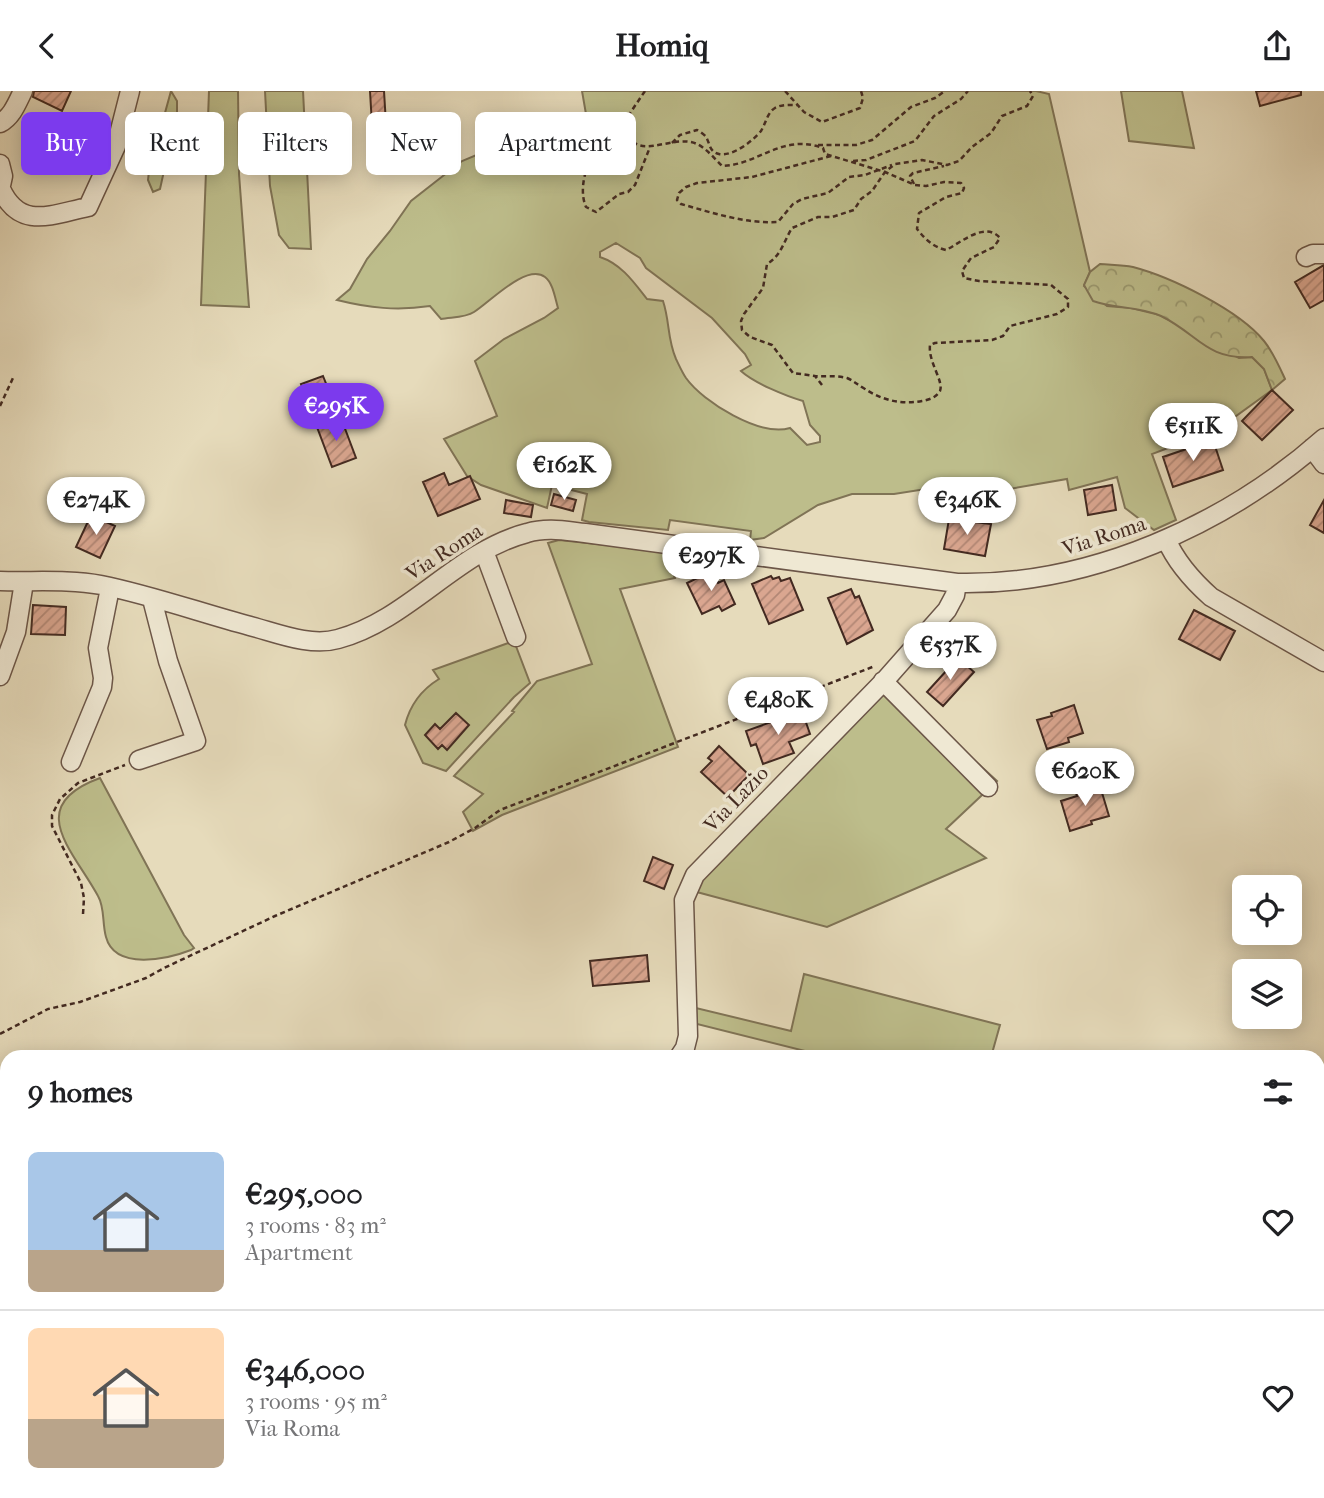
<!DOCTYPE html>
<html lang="en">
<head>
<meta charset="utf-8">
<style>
	:root { --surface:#fff; --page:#f2f2f2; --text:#202124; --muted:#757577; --line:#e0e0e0; --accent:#7c3aed }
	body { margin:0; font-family:"IM FELL French Canon",serif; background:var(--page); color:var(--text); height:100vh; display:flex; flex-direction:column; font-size:26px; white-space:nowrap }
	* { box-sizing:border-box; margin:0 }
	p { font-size:23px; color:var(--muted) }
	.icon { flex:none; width:38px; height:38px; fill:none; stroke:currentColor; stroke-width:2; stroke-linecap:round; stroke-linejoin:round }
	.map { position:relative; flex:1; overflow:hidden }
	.details { position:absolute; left:0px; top:959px; width:1325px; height:448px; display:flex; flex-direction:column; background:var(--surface); border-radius:21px 21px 0 0; box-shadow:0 4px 18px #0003 }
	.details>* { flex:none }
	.guide { position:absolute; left:21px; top:21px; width:700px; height:63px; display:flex; gap:14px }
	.tools { position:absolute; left:1232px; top:784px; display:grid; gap:14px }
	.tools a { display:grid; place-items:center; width:70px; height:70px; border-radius:10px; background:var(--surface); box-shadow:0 4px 18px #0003; font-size:35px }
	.price { position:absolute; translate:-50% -60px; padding:0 16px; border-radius:24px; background:#fff; color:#222; font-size:23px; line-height:46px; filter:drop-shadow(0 2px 4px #0008) }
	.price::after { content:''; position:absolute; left:50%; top:42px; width:21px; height:16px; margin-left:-10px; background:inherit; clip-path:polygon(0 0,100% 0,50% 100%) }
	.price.on { background:var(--accent); color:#fff }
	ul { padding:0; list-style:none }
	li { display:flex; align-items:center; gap:21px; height:175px; padding:0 28px }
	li+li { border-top:2px solid var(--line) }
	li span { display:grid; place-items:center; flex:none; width:196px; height:140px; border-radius:10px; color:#555 }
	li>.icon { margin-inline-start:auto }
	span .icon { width:84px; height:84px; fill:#fffc; stroke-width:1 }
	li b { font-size:30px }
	h2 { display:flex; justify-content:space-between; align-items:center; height:84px; padding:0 28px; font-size:30px }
	.tag { padding:0 24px; border-radius:10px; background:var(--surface); box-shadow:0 4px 18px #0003; font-size:24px; line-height:63px }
	.tag.on { background:var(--accent); color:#fff }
	header { display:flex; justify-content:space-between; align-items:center; height:91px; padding:0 28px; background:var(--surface); font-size:32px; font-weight:700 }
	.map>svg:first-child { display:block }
</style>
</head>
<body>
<header><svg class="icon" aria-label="back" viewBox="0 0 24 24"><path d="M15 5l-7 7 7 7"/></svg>Homiq<svg class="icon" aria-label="share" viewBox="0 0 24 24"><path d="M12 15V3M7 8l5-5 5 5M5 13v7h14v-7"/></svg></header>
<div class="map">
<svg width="1324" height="1407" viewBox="0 0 1324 1407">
	<defs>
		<pattern id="forest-crowns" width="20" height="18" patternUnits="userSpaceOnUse" patternTransform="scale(1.75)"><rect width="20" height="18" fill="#bdbd8b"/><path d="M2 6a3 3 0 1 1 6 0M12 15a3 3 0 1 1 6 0" fill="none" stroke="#9b9a71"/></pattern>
		<pattern id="building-hatch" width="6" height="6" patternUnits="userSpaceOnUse" patternTransform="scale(1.75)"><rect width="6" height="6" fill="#daa690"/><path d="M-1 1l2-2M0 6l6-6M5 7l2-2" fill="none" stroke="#b28775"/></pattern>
	</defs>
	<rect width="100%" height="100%" fill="#e6dbbb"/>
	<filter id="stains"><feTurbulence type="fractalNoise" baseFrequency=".00286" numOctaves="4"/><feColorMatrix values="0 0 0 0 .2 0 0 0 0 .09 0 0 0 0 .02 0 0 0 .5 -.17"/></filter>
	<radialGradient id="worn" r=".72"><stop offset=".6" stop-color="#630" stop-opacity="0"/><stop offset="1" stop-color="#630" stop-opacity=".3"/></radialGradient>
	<path fill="#bdbd8b" stroke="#807456" stroke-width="2" fill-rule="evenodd" d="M171,0L177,10V21L160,98L153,101L148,89L149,80Z
		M209,0H238L239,83L249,216L201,214Z
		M265,0H303L311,158L289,157L279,144L270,95Z
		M582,0H1036L1049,3L1090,181L1084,195L1107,215L1131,217L1160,224L1239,267L1252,266L1264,278L1272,299L1218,338L1152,363L1176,429L1154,439L1125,417L1117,386L1069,399L1067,388L980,403L976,418L939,412V404L932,397L894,403H852L818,414L764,447L750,449L751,440L670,429L668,439L589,431L582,429L587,403L552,394L547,417L481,394L467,385L444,348L497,325L475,270L504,248L544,227L558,217C555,207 553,192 545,186C526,172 489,212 474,221C465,227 451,226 441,228L430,215C397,220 369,217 337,209L350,198L367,168L390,140L411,110L462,70L486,60L590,46ZM616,152L640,167L646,177L712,227L745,263L751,274L741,280C754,292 786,305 803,310L810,334L820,345V351L807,354L790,337C760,346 703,311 686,287C682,281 679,274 676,268C667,247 670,231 663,210L647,208C633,190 621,173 600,166V161Z
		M1121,0H1182L1194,57L1129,50Z
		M559,449L664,460L675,487L620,498L678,656L502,724L473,740L463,721L483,703L454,685L514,621L512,620L537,590L592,573L548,452Z
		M514,550L530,592L514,606L446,680L423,672L405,634C410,614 421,599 439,588L433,579Z
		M888,590L997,690L946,738L986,767L827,836L693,800L700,783Z
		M100,687L184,844L194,857L191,859C168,868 115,880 106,846C102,832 105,817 98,805C73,759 23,715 100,687Z
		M804,883L1000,934L991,966H829L697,933L696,917L791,940Z"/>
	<path fill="url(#forest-crowns)" stroke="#807456" stroke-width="2" d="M1100,173C1111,174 1122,174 1133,176C1171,186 1239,219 1264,250C1273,261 1279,275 1285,288L1272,299L1264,278L1252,266C1206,269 1198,243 1161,225C1140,215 1115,218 1093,210L1084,194L1090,181Z"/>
	<path fill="url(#building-hatch)" stroke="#432a21" stroke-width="2" d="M34,0H71L62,20L33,6Z
		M370,0H384L386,33L372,34Z
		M1256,0H1301V4L1260,15Z
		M1324,174V209L1310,217L1295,191Z
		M323,285L329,300L307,308L301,293Z
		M1272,299L1293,319L1262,349L1242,330Z
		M341,327L356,367L332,376L317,336Z
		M1213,349L1223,379L1173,396L1163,366Z
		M444,382L449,394L470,385L480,408L438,425L423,391Z
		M1112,394L1116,419L1088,424L1084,399Z
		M554,403L576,409L573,420L551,414Z
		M506,409L533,414L531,426L504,422Z
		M1324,409V442L1310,434Z
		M91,424L115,435L100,467L76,456Z
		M949,428L991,433L985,465L944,458Z
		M712,480L718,492L724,489L735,513L722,520L719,515L702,523L687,492Z
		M771,485L773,488L779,486L781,490L790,487L803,519L769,533L752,493Z
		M851,498L855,507L859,505L873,539L847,553L828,507Z
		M33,514L66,516L65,544L31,543Z
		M1194,519L1235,540L1220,569L1179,548Z
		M958,567L974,581L943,615L927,601Z
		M1074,614L1083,642L1068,647L1069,651L1047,658L1037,629L1052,625L1051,622Z
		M802,620L810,643L789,651L794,662L763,673L756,653L751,655L746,640Z
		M456,622L469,634L447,659L442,654L438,658L425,644L435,633L440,638Z
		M719,655L749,684L728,706L701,681L712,670L708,667Z
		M1100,695L1109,725L1091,730L1092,733L1070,740L1061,710L1077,705L1076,702Z
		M653,766L673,774L664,798L644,790Z
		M647,864L649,890L593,895L590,870Z"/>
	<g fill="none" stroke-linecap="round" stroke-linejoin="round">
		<defs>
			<path id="minor" d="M0,32C12,26 17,12 23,0
				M0,73L3,85L0,99
				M1,98C20,140 53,123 88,116L116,55L130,0
				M1306,166L1313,163H1324
				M1312,357L1324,373
				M1166,448C1176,471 1193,490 1211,506L1324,571
				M484,460L516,546
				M0,490C33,491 69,488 101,494C151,504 201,522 250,535C277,542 310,556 338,548C409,529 457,460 527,442C547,436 566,440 585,442L957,492C1090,495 1226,434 1324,347
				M0,585L16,541L24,491
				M883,590L988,696
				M139,669L196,650L168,570L152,508
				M71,671L102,596L103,587L98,557L110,497
				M679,966L685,957L688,945L684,809L695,784L886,588L947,519L955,504L957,492
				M1318,1313H1324
				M867,1400L872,1407
				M1256,1407L1257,1400"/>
		</defs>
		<use href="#minor" stroke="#6c5648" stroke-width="21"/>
		<path stroke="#432a21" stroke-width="2.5" stroke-dasharray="5 3.5" stroke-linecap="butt" d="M645,0L624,31C631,77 671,41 697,53C706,57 715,68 722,75C759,74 781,42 823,57L825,63L885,81L915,94L926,95L944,91L961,92L964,97L962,102L946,106L919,122L917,138C925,148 933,156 946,159C962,151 985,130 1000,147L994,156L971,167L962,180L964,187L979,190L1051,194L1068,208V216L1057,223L1010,235L1003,245L992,249L935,252L930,254C928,271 944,290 940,300C936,307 928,309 922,310C901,314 882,309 865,298C858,294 854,290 847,287C836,284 825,286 815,285
			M785,0L804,21L822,31L860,17L863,7L861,0
			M625,38C618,46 611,49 603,55C586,67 578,98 586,116L596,121L619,103L628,101L635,94L650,56
			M672,52L680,44L697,39C698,39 706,45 706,46C710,52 709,61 719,63C732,66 753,50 761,40C766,32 767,22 775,17C782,13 790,14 797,14
			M818,54H856L872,49L911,16L935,7L945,0
			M831,65L752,86L697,92L686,96L679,102L677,109L681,113C713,122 746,133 778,131L793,113L802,108L828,102L849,86L865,84L892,74
			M853,70L866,69L915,50L934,25L961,8L968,0
			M914,93L910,85L913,82L944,75
			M822,294L815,285L793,282L772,254L750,246L742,239L741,230L744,223L763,197L767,173C781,165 784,150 792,137L818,126H832L854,119L861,108L872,100L885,81L895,73L922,69L947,74L959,70L972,56L991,42L1002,25L1027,15L1033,5L1030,0
			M0,315L13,287
			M83,823L84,807L81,792L52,735V724L60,708L78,692L125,674
			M0,943L48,918L80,911L146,887L164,877L275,825L449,751L475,737L500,719L875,575
			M142,1407L197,1400
			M203,1407L197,1401L234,1400"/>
		<use href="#minor" stroke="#efe8d3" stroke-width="18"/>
	</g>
	<g text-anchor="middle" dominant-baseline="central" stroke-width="7" stroke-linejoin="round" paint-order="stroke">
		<g font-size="21" fill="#432a21" stroke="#efe8d3">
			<text transform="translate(1104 445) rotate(-18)">Via Roma</text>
			<text transform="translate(444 461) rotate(-33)">Via Roma</text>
			<text transform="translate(736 708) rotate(-46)">Via Lazio</text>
		</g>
	</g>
	<rect width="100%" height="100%" filter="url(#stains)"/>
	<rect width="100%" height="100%" fill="url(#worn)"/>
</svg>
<div class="tools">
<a><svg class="icon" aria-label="locate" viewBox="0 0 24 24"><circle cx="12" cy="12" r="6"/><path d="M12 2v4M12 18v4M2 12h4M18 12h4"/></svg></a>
<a><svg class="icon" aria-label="layers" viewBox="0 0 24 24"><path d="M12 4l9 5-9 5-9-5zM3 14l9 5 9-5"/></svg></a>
</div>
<b class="price on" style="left:336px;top:352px">€295K</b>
<b class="price" style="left:1193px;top:372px">€511K</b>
<b class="price" style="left:564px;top:411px">€162K</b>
<b class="price" style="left:96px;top:446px">€274K</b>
<b class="price" style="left:967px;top:446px">€346K</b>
<b class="price" style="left:711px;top:502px">€297K</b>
<b class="price" style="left:950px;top:591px">€537K</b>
<b class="price" style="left:778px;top:646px">€480K</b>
<b class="price" style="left:1085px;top:717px">€620K</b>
<div class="guide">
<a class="tag on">Buy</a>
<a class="tag">Rent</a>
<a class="tag">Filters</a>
<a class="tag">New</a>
<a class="tag">Apartment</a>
</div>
<section class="details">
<h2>9 homes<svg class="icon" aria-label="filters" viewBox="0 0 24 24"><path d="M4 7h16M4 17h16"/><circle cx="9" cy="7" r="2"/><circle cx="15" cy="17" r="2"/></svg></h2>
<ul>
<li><span style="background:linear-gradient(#a9c7e8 70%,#b9a48a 0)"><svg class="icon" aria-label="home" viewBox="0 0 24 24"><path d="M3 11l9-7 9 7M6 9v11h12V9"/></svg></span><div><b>€295,000</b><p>3 rooms · 83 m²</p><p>Apartment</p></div><svg class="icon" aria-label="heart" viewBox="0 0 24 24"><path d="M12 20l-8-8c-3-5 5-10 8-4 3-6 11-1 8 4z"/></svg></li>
<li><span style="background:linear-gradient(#ffd9b3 65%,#b9a48a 0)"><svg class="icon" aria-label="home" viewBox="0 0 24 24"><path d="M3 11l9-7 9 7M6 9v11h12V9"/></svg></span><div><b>€346,000</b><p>3 rooms · 95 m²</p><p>Via Roma</p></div><svg class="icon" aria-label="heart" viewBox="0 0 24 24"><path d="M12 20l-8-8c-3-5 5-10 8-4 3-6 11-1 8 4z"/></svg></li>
</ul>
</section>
</div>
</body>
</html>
